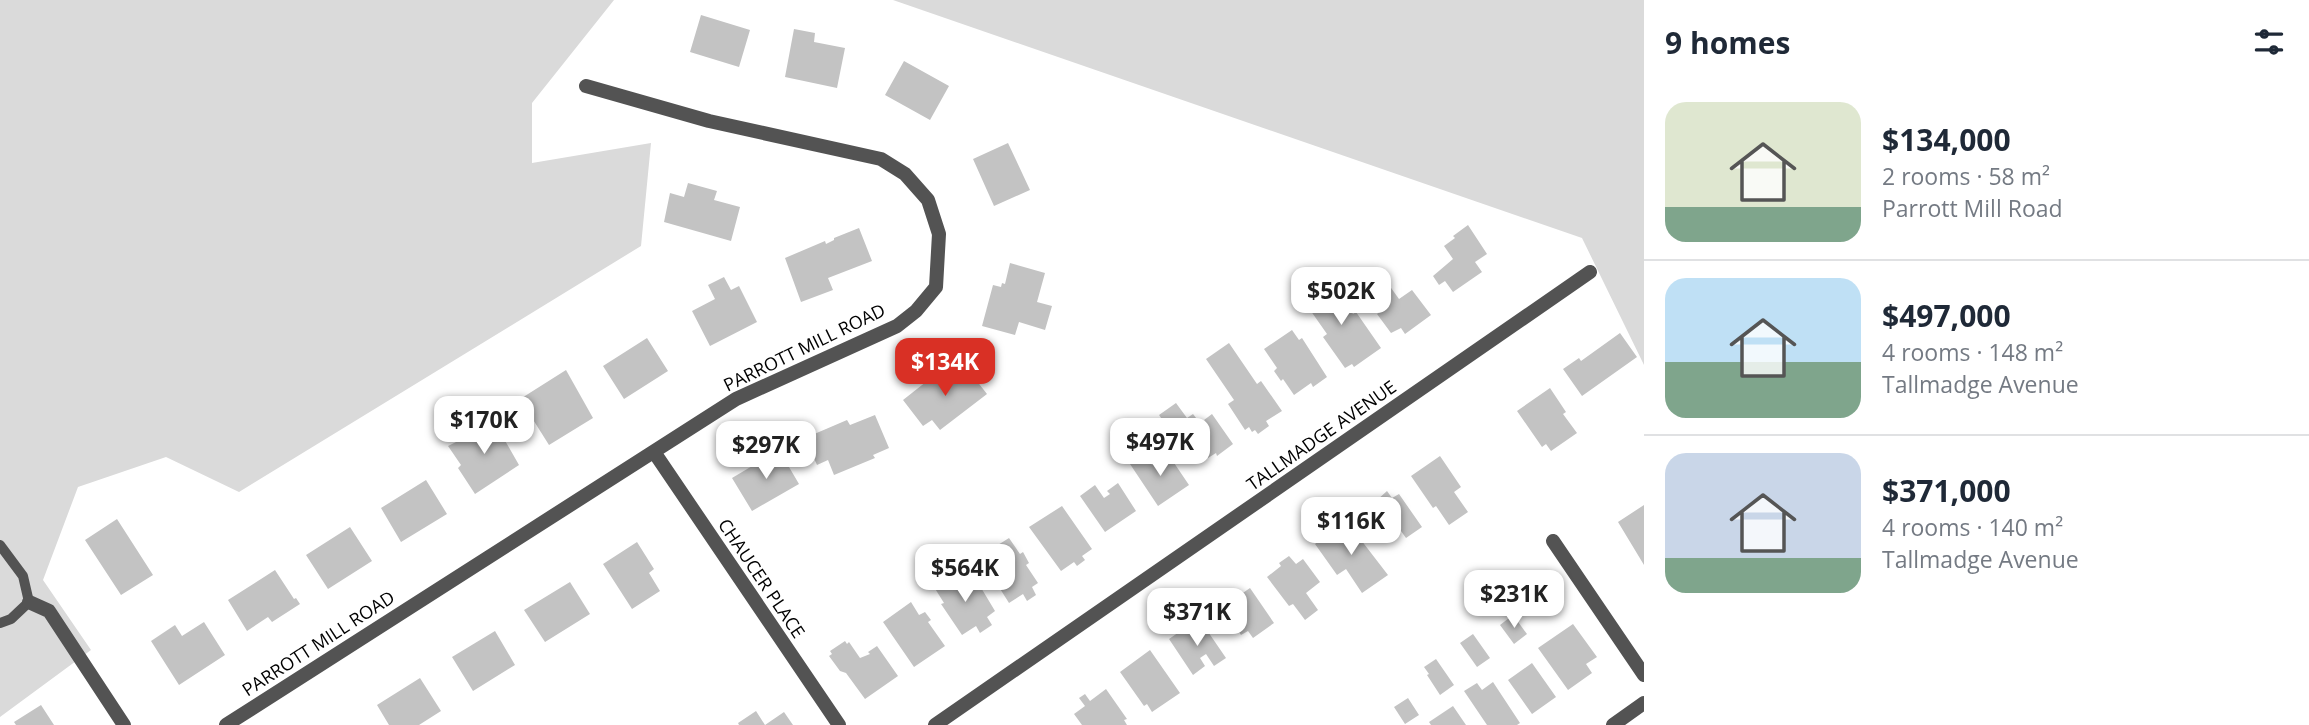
<!DOCTYPE html>
<html lang="en">
<head>
<meta charset="utf-8">
<style>
	:root { --surface:#fff; --page:#f2f2f3; --text:#1f2937; --muted:#747a83; --line:#e0e1e3; --accent:#d93025 }
	body { margin:0; font-family:"Open Sans",sans-serif; background:var(--page); color:var(--text); height:100vh; display:flex; flex-direction:column; font-size:26px; white-space:nowrap }
	* { box-sizing:border-box; margin:0 }
	p { font-size:23px; color:var(--muted) }
	.icon { flex:none; width:38px; height:38px; fill:none; stroke:currentColor; stroke-width:2; stroke-linecap:round; stroke-linejoin:round }
	.map { position:relative; flex:1; overflow:hidden }
	.side { display:flex; flex-direction:column; background:var(--surface); width:665px }
	.side>* { flex:none }
	.price { position:absolute; translate:-50% -60px; padding:0 16px; border-radius:14px; background:#fff; color:#222; font-size:23px; line-height:46px; filter:drop-shadow(0 2px 4px #0008) }
	.price::after { content:''; position:absolute; left:50%; top:42px; width:21px; height:16px; margin-left:-10px; background:inherit; clip-path:polygon(0 0,100% 0,50% 100%) }
	.price.active { background:var(--accent); color:#fff }
	ul { padding:0; list-style:none }
	li { display:flex; align-items:center; gap:21px; height:175px; padding:0 21px }
	li+li { border-top:2px solid var(--line) }
	li span { display:grid; place-items:center; flex:none; width:196px; height:140px; border-radius:21px; color:#555 }
	li>.icon { margin-inline-start:auto }
	span .icon { width:84px; height:84px; fill:#fffc; stroke-width:1 }
	li b { font-size:30px }
	h2 { display:flex; justify-content:space-between; align-items:center; height:84px; padding:0 21px; font-size:30px }
	main { display:flex; flex:1; min-height:0 }
	.map>svg:first-child { display:block }
</style>
</head>
<body>
<main>
<div class="map">
<svg width="1644" height="725" viewBox="0 0 1644 725">
	<rect width="100%" height="100%" fill="#fff"/>
	<path fill="#dadada" d="M0,0H614L532,103V163L651,143L641,246L239,492L166,457L78,487L43,580L91,650L0,717Z
		M893,0H1644V365L1582,238Z"/>
	<path fill="#c3c3c3" d="M701,15L750,30L739,67L690,52Z
		M794,29L815,33L814,42L845,48L837,88L785,77Z
		M904,61L949,86L930,120L885,95Z
		M1008,143L1030,190L994,206L973,159Z
		M688,183L717,191L714,200L740,207L731,241L664,222L670,193L684,197Z
		M1468,225L1487,254L1475,262L1482,272L1453,292L1445,281L1439,285L1433,276L1453,259L1444,246L1455,238L1453,236Z
		M859,228L872,261L828,278L833,290L801,302L785,258L825,241L826,244L834,240V238Z
		M1010,263L1045,273L1037,302L1052,306L1045,330L1019,322L1015,335L982,326L993,285L1001,287L1002,283L1005,284Z
		M1376,267L1399,299L1412,290L1431,315L1405,334L1401,328L1391,333L1377,314L1380,312L1357,280Z
		M724,277L731,290L739,286L757,322L710,346L692,311L715,299L708,285Z
		M1319,284L1329,298L1338,292L1353,314L1356,312L1381,348L1354,367L1352,364L1345,368L1323,337L1327,334L1301,297Z
		M1292,330L1299,340L1302,338L1327,377L1313,387L1311,383L1294,395L1283,379L1281,381L1274,371L1277,368L1264,349Z
		M1620,333L1637,357L1582,396L1563,369L1579,358L1581,361Z
		M647,338L668,371L624,399L603,366Z
		M1229,343L1257,384L1261,381L1282,411L1266,421L1269,426L1258,434L1255,430L1252,432L1249,427L1245,430L1228,404L1234,400L1206,359Z
		M965,366L987,394L940,430L932,420L923,426L903,400L936,374L943,383Z
		M566,370L593,418L549,445L532,418L529,420L517,401Z
		M1550,388L1566,412L1563,414L1577,433L1551,451L1546,444L1542,447L1517,411Z
		M1176,403L1187,418L1193,414L1200,423L1212,414L1233,444L1217,456L1216,453L1208,458L1206,456L1197,462L1181,439L1178,442L1159,415Z
		M875,415L889,448L873,455L875,458L834,475L828,460L817,465L805,438L847,420L850,425Z
		M492,418L519,465L475,494L458,468L461,465L448,446L474,433L472,431Z
		M779,450L799,484L752,511L732,478Z
		M1145,454L1152,465L1168,454L1189,485L1158,506L1130,464Z
		M1440,456L1461,487L1454,492L1468,512L1449,525L1436,506L1433,508L1411,476Z
		M426,480L447,514L401,542L381,508Z
		M1118,483L1136,511L1105,532L1080,496L1095,485L1104,498L1110,494L1107,491Z
		M1387,491L1392,498L1399,494L1422,527L1406,538L1401,531L1387,540L1366,510Z
		M1644,505V565L1618,522Z
		M1062,506L1092,549L1082,556L1085,560L1077,566L1074,562L1061,571L1029,527Z
		M117,519L153,575L121,595L85,540Z
		M1339,524L1344,532L1351,527L1388,575L1362,593L1346,569L1337,575L1315,544Z
		M350,527L372,561L328,589L306,555Z
		M1009,538L1020,554L1023,552L1029,563L1026,565L1038,583L1032,587L1036,595L1027,601L1023,594L1009,603L992,576L995,574L982,555Z
		M637,542L654,569L649,573L660,591L632,609L603,564Z
		M1289,556L1296,564L1303,559L1320,582L1306,593L1318,610L1305,620L1293,604L1289,606L1267,577L1281,566L1279,563Z
		M275,570L294,599L296,598L300,604L272,622L268,617L247,631L228,600Z
		M955,572L967,589L975,583L978,587L980,586L995,611L987,617L992,625L980,633L976,626L962,635L941,604L944,603L934,587Z
		M570,582L590,614L545,642L524,610Z
		M1250,588L1274,623L1253,638L1248,631L1241,635L1233,623L1230,625L1217,605L1235,594L1237,597Z
		M911,602L919,615L925,612L931,620L928,622L945,646L914,667L883,622Z
		M1513,615L1527,634L1514,644L1500,625Z
		M204,622L225,655L179,685L151,641L175,625L182,636Z
		M1202,623L1226,658L1214,666L1206,654L1200,658L1205,666L1193,675L1169,639L1182,630L1181,628L1185,625L1190,632Z
		M1573,624L1597,657L1586,664L1592,673L1568,690L1538,648Z
		M495,631L515,665L473,691L452,657Z
		M1473,634L1490,658L1477,667L1460,643Z
		M845,641L847,644L849,642L860,658L870,654L868,652L877,646L898,676L865,699L846,673L840,671L829,656L832,654L830,651Z
		M1150,650L1180,693L1152,712L1147,704L1144,706L1120,672Z
		M1436,659L1454,685L1440,695L1427,675L1429,674L1424,667Z
		M1532,663L1556,697L1532,714L1508,680Z
		M420,678L441,711L419,725H389L377,705Z
		M1493,682L1520,723L1517,725H1487L1464,691L1477,683L1482,690Z
		M1106,689L1127,719L1124,720L1127,725H1082L1074,714L1085,706L1079,698L1085,694L1090,701Z
		M1408,698L1419,715L1405,724L1394,707Z
		M41,705L54,725H16L14,722Z
		M1453,706L1466,725H1431L1429,722Z
		M756,711L765,725L784,712L793,725H739L738,723Z"/>
	<g fill="none" stroke-linecap="round" stroke-linejoin="round">
		<path stroke="#535353" stroke-width="10" d="M0,545L23,576L29,602L11,619L0,623"/>
		<path stroke="#535353" stroke-width="14" d="M654,452L839,725
			M1553,541L1644,675
			M29,602L49,611L124,725
			M226,725L736,399L897,326L916,311L936,287L939,234L928,200L905,174L881,159L709,121L586,86
			M935,725L1590,272
			M1613,725L1644,703"/>
	</g>
	<g text-anchor="middle" dominant-baseline="central" stroke-width="5" stroke-linejoin="round" paint-order="stroke">
		<g font-size="18" fill="#000" stroke="#fff">
			<text transform="translate(804 347) rotate(-26)">PARROTT MILL ROAD</text>
			<text transform="translate(1321 435) rotate(-35)">TALLMADGE AVENUE</text>
			<text transform="translate(762 578) rotate(56)">CHAUCER PLACE</text>
			<text transform="translate(318 643) rotate(-33)">PARROTT MILL ROAD</text>
		</g>
	</g>
</svg>
<b class="price" style="left:1341px;top:327px">$502K</b>
<b class="price active" style="left:945px;top:398px">$134K</b>
<b class="price" style="left:484px;top:456px">$170K</b>
<b class="price" style="left:1160px;top:478px">$497K</b>
<b class="price" style="left:766px;top:481px">$297K</b>
<b class="price" style="left:1351px;top:557px">$116K</b>
<b class="price" style="left:965px;top:604px">$564K</b>
<b class="price" style="left:1514px;top:630px">$231K</b>
<b class="price" style="left:1197px;top:648px">$371K</b>
</div>
<section class="side">
<h2>9 homes<svg class="icon" aria-label="filters" viewBox="0 0 24 24"><path d="M4 7h16M4 17h16"/><circle cx="9" cy="7" r="2"/><circle cx="15" cy="17" r="2"/></svg></h2>
<ul>
<li><span style="background:linear-gradient(#dfe7d0 75%,#7fa58c 0)"><svg class="icon" aria-label="home" viewBox="0 0 24 24"><path d="M3 11l9-7 9 7M6 9v11h12V9"/></svg></span><div><b>$134,000</b><p>2 rooms · 58 m²</p><p>Parrott Mill Road</p></div></li>
<li><span style="background:linear-gradient(#bfe0f5 60%,#7fa58c 0)"><svg class="icon" aria-label="home" viewBox="0 0 24 24"><path d="M3 11l9-7 9 7M6 9v11h12V9"/></svg></span><div><b>$497,000</b><p>4 rooms · 148 m²</p><p>Tallmadge Avenue</p></div></li>
<li><span style="background:linear-gradient(#c9d6e8 75%,#7fa58c 0)"><svg class="icon" aria-label="home" viewBox="0 0 24 24"><path d="M3 11l9-7 9 7M6 9v11h12V9"/></svg></span><div><b>$371,000</b><p>4 rooms · 140 m²</p><p>Tallmadge Avenue</p></div></li>
</ul>
</section>
</main>
</body>
</html>
